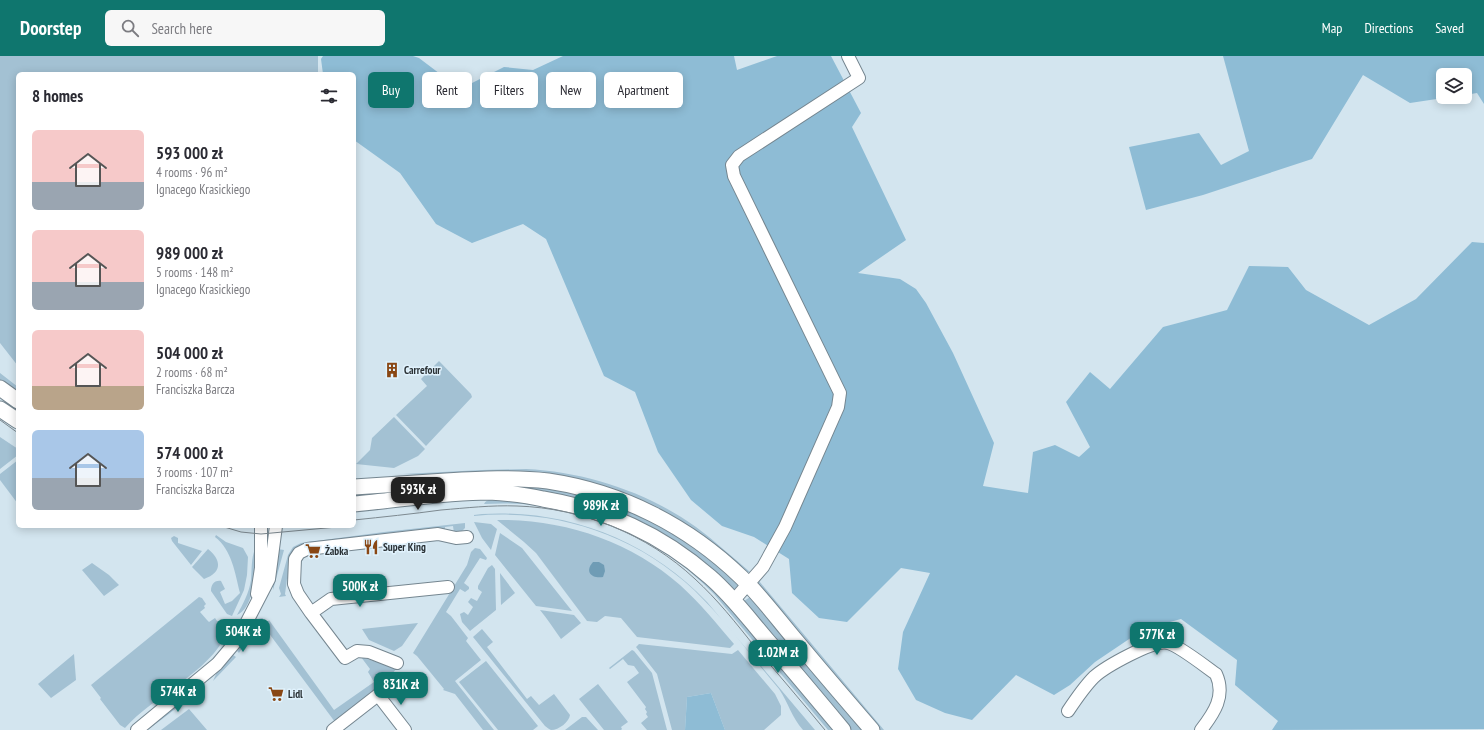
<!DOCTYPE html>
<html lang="en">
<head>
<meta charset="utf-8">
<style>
	:root { --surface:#fff; --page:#f7f7f7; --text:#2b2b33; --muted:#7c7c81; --accent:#0f766e }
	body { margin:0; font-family:"PT Sans Narrow",sans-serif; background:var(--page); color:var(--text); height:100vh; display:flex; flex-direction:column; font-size:15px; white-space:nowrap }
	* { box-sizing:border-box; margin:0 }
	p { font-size:13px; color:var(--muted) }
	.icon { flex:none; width:22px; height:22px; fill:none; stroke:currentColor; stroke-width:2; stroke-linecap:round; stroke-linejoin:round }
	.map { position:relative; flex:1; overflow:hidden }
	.sheet { position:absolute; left:16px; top:16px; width:340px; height:456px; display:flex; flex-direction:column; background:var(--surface); border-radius:6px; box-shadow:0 2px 10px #0003 }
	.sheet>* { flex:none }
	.top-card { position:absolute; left:368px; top:16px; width:380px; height:36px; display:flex; gap:8px }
	.buttons { position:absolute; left:1436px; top:12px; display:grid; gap:8px }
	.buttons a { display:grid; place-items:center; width:36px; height:36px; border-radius:6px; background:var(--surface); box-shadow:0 2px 10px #0003; font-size:20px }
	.price { position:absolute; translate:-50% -34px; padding:0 9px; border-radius:8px; background:var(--accent); color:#fff; font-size:13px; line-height:26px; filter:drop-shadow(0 1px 2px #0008) }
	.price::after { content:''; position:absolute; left:50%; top:24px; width:12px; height:9px; margin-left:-6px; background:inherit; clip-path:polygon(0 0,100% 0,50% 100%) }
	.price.active { background:#222; color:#fff }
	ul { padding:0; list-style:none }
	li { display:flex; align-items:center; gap:12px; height:100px; padding:0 16px }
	li span { display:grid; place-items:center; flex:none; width:112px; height:80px; border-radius:6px; color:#555 }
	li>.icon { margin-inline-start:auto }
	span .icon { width:48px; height:48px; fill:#fffc; stroke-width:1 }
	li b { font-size:17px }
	h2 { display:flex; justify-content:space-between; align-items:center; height:48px; padding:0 16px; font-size:17px }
	.tag { padding:0 14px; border-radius:6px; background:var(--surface); box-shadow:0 2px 10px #0003; font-size:14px; line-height:36px }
	.tag.active { background:var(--accent); color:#fff }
	header { display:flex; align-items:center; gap:24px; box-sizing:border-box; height:56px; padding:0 20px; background:var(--accent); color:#fff }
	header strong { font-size:19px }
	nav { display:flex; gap:22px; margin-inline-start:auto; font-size:14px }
	.search { width:280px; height:36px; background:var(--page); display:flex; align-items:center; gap:10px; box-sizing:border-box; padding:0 14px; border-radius:6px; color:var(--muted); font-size:15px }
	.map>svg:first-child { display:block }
</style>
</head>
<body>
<header>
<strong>Doorstep</strong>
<div class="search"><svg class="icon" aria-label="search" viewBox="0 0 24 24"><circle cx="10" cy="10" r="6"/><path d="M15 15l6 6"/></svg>Search here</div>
<nav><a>Map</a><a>Directions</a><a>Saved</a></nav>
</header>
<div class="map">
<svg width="1484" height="674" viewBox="0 0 1484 674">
	<rect width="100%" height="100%" fill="#d3e5ef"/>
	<path fill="#a3c1d3" d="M0,0H318V18H18V310L0,287Z
		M439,305L471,338L472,341L426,390L396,359L427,330L421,323Z
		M0,317L18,331V339L0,325Z
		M394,361L425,393L418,400L394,412L356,408L370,394L372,382Z
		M0,381L18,393V399L0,413Z
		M18,404V448L0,424V418Z
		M526,413C586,416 647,436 696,471C715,485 732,501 750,516H745L630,441L441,420L403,418L482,414Z
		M493,428L561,433L638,456L704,496L739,529L734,534L584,445Z
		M501,442C592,450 661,478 726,544L836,674H828L714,538C652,474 572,443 484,448C487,442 495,443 501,442Z
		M482,458C567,453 648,484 707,546L815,674H803C792,662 788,646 779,633C751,600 725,564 694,534C635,478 554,452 474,460V459Z
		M497,464C563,463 630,485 680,529C700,547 717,568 734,588L730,592L637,581L621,562L605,560L597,566L587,565L536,497L524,486Z
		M474,466L491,468L497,473L491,494L482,482Z
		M465,467V472L460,477H454L453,470L445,471V473H443L312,486V489L305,490L291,521L287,523L285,538L286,540L279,541L281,538L279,532L288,499L293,491L301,487L384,476Z
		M500,477L522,492L572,555L536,550L495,499Z
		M216,479L226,486L243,492L248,501L247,519L244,534L232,560L227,558L211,535C211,529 214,524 221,525L225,533L220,536L225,548L232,545L240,537C235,517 232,494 215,481Z
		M174,480L178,482V487L202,495L191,509L172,485L171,482Z
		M475,492L480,493L487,502L486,504L480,502L464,527L469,531V533L465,536L460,533L446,556L451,560L468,582L466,585L481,604L455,625L494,674H483L455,638L443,634L444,633L417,600L413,597L467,509L471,496Z
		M208,493C222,504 222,517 204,523L192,511Z
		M255,493H257C255,512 256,550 237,559C243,548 249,537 251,524C252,513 251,503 255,493Z
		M278,493L284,494L273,534V530Z
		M92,507L109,519L119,529L104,540L82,514Z
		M492,509L495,513L496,554L470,575L462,566L460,558L464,556L468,559L473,551L468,546L471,542L477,545L482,536L478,533V530L488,512Z
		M500,517L515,537L501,549Z
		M759,525L884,674H878L758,529Z
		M199,541L202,542L206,548L204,550L205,552L200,556L207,564L209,566L215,562L226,578C210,616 152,641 125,672L120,669L100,643L101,642L91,629Z
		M750,541L865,674H850L744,545Z
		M540,554L574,559L581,567L561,583C554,573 548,564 540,554Z
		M263,562L262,564L256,569L239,597L237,595L251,575L258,563Z
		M269,564L334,654L374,626L368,616L370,613L361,601L387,609L396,613L388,623L335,666L265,572Z
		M418,567L402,590L394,595L369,584L362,573Z
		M482,573L493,586L487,591L527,643L531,640L539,649L554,638L570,659C569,666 559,674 551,674C548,673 547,671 545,670L473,581Z
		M639,588L732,598L738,594L775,638L781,650V659L764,674H725L711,637L687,641L685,674H672L657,618L636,591Z
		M632,594L634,595L652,617L667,674H647L641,667L648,661L646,658L647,656L645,653L646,651L627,626L639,617L634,610L628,609L623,603L610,613L609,612Z
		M74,598L76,624L51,642L38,628Z
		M233,599L236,601L213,625L217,616Z
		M486,605L538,670L533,674H498L459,626Z
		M598,628L628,666L621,671L622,673L621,674H604L579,643Z
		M197,632H203L149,673L148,671Z
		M189,653L207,674H161Z
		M582,661H586L598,674H565Z"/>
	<path fill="#8ebcd5" d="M323,0H413L419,2L460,33L504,11L533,14L563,0H734L737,14L777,0H831L861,57L852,71L906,184L858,217L900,223L916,233L926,247L953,297L994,387L983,430L1028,437L1033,396L1055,389L1079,401L1090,391L1066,346L1090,316L1110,333L1163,271L1227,254L1249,210L1288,211L1306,234L1369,269L1416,243L1472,186L1484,187V673L1272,674L1278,665L1235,629L1237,604L1181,563L1144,573L1095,606L1070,629L1054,639L1016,619L972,664L945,657L916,644L898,613L903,576L930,517L901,512L847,566L819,562L792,537L789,503L754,481L722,470L691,444L658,396L635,336L604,320L546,183L523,168L472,187L436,168L400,117L354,84V18H323L321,3Z
		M1223,0H1484V48L1477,37L1465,39V19H1443V41H1450L1410,47L1363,19L1312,103L1203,139L1146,154L1129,91L1199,77L1221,109L1249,95Z
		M711,637L725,674H685L687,641Z"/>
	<path fill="#6f9cb5" d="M593,506H599L604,509L605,515L603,521C592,523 584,516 593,506Z"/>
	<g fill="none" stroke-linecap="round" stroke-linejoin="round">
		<defs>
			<path id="minor" d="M448,531L331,543L311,557L298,538L294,528L295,503L299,497L307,493L438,478L456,482L467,481
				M257,538L261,512V470
				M734,544L763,511L785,471L838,351L840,337L734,120L732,109L739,100L859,22L848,0
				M311,557L345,602L357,595L369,596L397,607
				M1068,655C1076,643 1084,631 1094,621C1105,611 1154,583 1168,587C1178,589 1206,611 1216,618C1226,640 1214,657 1201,674
				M137,674L217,608L238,583L269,523L276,470
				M333,674L378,639L405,674"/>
			<path id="major" d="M0,332L18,345
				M0,353L18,365
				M354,431C385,429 416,427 446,425C480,423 515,421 548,425C622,436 688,470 741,521C762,541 779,565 798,587C822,616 847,645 872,674
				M354,448C399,444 444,436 489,436C507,437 526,439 543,443C607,454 661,478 710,521C732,540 749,563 767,584C793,614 818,644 843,674"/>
		</defs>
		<use href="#minor" stroke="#758690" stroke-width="14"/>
		<use href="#major" stroke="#758690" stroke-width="17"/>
		<use href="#minor" stroke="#fff" stroke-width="12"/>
		<use href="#major" stroke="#fff" stroke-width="15"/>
		<path stroke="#7d8990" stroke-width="1" d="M0,364L18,377
			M354,464C383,461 412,458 441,454C466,452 491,449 517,450C582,452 647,478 695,523C717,543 736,567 755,591C778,618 802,646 825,674
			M221,470L241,476L261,478L348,470"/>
	</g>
	<defs>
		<symbol id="building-bare" viewBox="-9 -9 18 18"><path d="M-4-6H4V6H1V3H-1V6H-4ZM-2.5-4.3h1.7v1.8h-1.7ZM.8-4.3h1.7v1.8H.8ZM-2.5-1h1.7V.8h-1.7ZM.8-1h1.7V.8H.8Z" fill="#894714" stroke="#e0f2fd" stroke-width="2.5" paint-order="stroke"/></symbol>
		<symbol id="restaurant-bare" viewBox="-9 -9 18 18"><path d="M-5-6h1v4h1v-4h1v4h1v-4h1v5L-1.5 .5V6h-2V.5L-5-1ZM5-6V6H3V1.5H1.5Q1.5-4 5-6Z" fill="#894714" stroke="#e0f2fd" stroke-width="2.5" paint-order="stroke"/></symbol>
		<symbol id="supermarket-bare" viewBox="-9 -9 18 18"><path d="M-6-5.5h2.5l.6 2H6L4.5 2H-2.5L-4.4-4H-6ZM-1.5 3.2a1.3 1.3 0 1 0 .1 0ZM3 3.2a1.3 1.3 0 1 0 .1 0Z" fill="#894714" stroke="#e0f2fd" stroke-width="2.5" paint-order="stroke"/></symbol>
	</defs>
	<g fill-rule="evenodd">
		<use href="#building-bare" x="381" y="303" width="22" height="22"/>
		<use href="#restaurant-bare" x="360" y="480" width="22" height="22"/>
		<use href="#supermarket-bare" x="302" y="484" width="22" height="22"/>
		<use href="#supermarket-bare" x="265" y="627" width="22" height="22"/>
	</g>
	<g text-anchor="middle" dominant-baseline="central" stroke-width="3" stroke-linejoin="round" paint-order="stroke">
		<g font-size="11" font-weight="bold" fill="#2a3135" stroke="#e0f2fd" text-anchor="start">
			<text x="404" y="314">Carrefour</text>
			<text x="383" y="491">Super King</text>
			<text x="325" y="495">Żabka</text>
			<text x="288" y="638">Lidl</text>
		</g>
	</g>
</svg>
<div class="buttons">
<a><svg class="icon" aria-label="layers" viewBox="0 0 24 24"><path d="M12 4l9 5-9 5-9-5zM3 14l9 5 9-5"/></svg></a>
</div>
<b class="price active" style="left:418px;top:455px">593K zł</b>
<b class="price" style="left:601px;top:471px">989K zł</b>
<b class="price" style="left:360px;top:552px">500K zł</b>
<b class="price" style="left:243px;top:597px">504K zł</b>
<b class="price" style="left:1157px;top:600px">577K zł</b>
<b class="price" style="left:778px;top:618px">1.02M zł</b>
<b class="price" style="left:401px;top:650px">831K zł</b>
<b class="price" style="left:178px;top:657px">574K zł</b>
<div class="top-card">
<a class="tag active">Buy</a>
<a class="tag">Rent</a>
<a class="tag">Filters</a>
<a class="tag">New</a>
<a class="tag">Apartment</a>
</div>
<section class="sheet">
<h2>8 homes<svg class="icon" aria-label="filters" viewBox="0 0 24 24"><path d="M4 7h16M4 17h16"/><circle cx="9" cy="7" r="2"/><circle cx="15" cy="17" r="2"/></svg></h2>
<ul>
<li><span style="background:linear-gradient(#f6c9c9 65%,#9aa5b1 0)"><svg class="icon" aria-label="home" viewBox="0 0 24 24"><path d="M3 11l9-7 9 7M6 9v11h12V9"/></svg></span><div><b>593 000 zł</b><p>4 rooms · 96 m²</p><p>Ignacego Krasickiego</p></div></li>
<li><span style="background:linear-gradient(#f6c9c9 65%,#9aa5b1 0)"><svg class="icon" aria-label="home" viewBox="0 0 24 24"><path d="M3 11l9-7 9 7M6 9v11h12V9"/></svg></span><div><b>989 000 zł</b><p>5 rooms · 148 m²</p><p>Ignacego Krasickiego</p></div></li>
<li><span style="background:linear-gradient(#f6c9c9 70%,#b9a48a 0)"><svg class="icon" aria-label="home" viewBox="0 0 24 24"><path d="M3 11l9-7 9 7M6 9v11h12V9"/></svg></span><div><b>504 000 zł</b><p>2 rooms · 68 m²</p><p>Franciszka Barcza</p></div></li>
<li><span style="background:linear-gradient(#a9c7e8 60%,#9aa5b1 0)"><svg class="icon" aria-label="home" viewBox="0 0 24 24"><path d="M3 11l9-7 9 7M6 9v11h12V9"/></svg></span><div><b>574 000 zł</b><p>3 rooms · 107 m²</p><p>Franciszka Barcza</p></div></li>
</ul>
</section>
</div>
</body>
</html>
